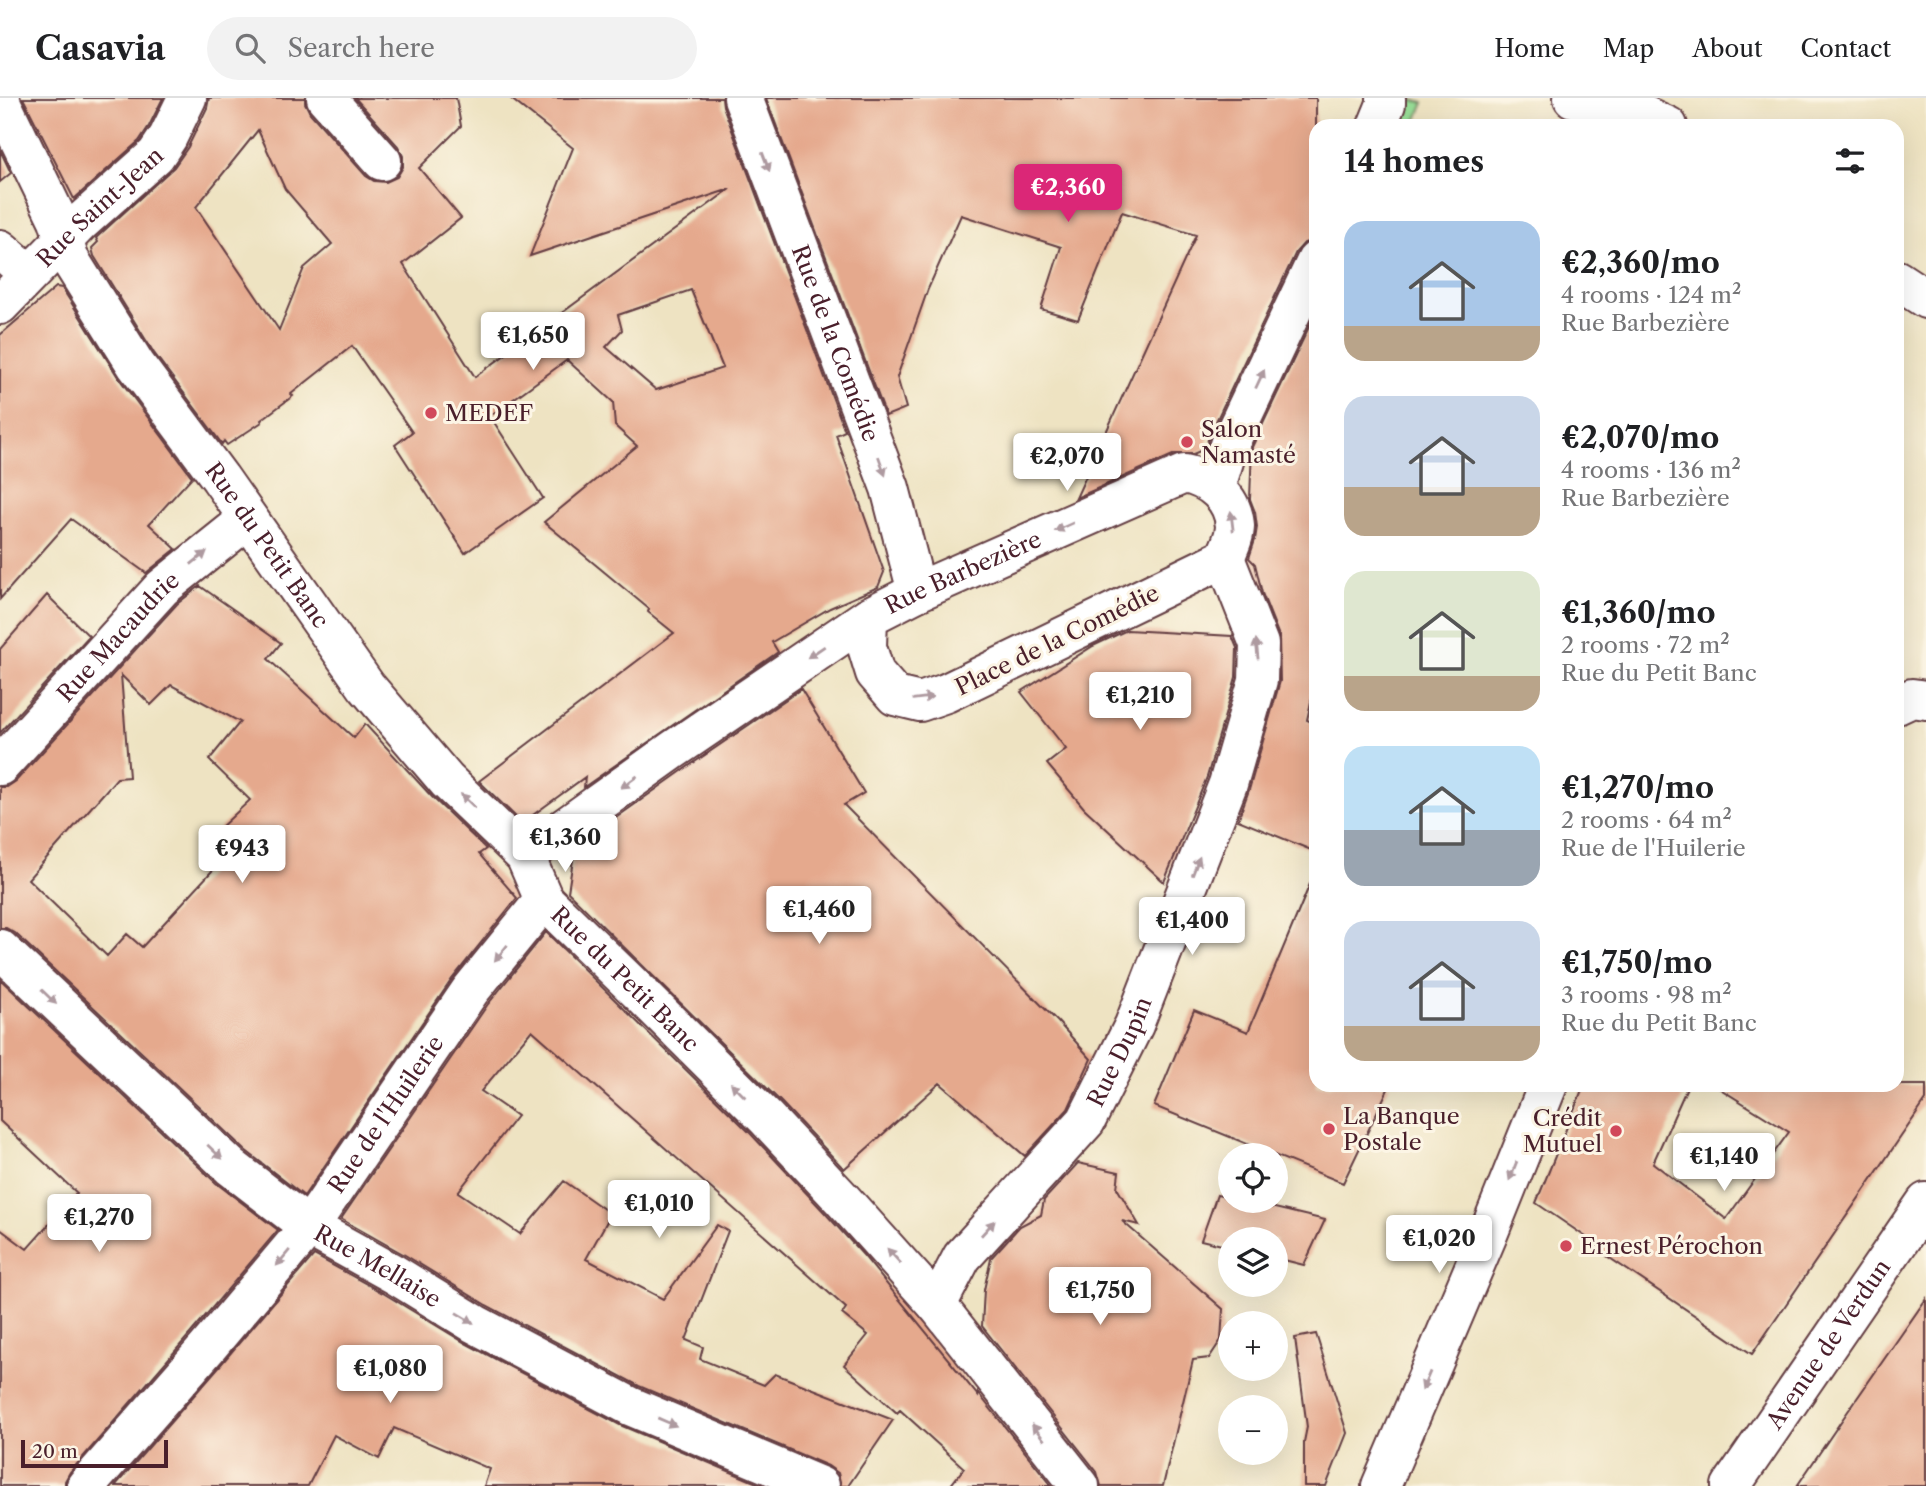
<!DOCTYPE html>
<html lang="en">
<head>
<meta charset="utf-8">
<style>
	:root { --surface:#fff; --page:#f2f2f2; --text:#202124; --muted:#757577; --line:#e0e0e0; --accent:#db2777 }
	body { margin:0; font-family:"Libre Caslon Text",serif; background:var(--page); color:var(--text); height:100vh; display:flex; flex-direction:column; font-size:26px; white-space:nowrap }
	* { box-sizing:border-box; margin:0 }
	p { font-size:23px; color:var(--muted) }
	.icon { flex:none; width:38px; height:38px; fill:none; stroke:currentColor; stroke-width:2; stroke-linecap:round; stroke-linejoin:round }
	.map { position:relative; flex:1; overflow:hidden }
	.panel { position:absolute; left:1309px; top:21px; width:595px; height:973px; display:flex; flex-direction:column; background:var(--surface); border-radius:21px; box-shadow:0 7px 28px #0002 }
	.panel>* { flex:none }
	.tools { position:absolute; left:1218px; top:1045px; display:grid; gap:14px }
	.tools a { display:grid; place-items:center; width:70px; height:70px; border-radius:50%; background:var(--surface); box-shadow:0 7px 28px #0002; font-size:35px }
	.scale { position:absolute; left:21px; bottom:18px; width:147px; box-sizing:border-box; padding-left:7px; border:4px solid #4a1f2b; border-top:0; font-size:19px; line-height:24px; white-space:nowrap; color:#4a1f2b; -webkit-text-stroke:5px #fcf5e5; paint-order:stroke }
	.price { position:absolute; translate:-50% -60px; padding:0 16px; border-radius:7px; background:#fff; color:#222; font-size:23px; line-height:46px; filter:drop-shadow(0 2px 4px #0008) }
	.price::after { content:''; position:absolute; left:50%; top:42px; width:21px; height:16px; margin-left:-10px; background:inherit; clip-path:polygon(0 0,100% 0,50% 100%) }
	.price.on { background:var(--accent); color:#fff }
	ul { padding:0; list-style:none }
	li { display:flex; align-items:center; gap:21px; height:175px; padding:0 35px }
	li span { display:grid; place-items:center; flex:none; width:196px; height:140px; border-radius:21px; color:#555 }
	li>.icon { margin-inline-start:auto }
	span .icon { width:84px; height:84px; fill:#fffc; stroke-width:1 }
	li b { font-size:30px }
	h2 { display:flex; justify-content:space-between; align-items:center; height:84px; padding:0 35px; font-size:30px }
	header { display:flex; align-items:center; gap:42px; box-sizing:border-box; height:98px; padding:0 35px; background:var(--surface); border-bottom:2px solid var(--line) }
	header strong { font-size:33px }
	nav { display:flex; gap:38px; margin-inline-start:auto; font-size:24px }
	.search { width:490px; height:63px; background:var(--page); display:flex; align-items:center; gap:18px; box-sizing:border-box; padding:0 24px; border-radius:38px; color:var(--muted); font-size:26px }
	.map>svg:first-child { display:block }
</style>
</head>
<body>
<header>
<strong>Casavia</strong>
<div class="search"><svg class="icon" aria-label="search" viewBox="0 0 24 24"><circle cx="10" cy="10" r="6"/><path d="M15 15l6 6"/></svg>Search here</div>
<nav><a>Home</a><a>Map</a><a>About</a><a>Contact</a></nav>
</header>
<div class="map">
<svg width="1926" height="1388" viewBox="0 0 1926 1388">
	<rect width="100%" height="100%" fill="#fcf5e5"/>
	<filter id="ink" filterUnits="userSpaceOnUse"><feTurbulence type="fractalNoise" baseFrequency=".0143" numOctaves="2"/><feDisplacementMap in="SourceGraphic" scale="14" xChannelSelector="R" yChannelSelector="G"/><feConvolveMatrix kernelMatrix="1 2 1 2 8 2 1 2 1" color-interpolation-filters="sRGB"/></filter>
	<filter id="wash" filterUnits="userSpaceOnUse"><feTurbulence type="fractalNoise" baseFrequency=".00686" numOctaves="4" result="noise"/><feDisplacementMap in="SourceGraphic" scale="28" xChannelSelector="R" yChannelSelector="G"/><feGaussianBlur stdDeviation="1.57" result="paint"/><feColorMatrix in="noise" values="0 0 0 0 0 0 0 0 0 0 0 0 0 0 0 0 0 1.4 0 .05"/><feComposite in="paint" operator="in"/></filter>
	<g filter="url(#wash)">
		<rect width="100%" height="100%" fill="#eee3c2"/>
		<path fill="#97dd96" stroke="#707e60" stroke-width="2" d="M1406,0L1424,5L1414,28H1394Z"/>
		<g id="blocks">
			<path fill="#e5a98d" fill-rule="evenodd" d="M23,0H163L149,28L139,43L74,101Z
				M209,0H305V5L310,15L366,78L374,83L386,84L397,79L403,69V58L398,48L355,0H456L461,28L419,70L461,120L403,166L475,279L730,91L530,158L573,50L510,0H722L723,8L845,333L836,337L884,474L878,489L830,510L772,544L778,554L584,689L585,679L522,725L479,683L674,535L648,514L649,511L544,424L637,348L615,328L613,304L567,262L490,318L543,400L465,455L395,347L412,334L352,248L291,296L293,298L261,322L262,324L227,347L224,343L222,346L154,255L94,158L92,150L98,144L96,140L174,69L188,49L207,10ZM258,32L285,91L332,146L304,170L279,232L196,109ZM691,192L723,270L656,292L606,249L622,232L618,217Z
				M766,0H1316V141L1304,145L1296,154L1209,338L1205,351L1193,356H1175L1076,400L1196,137L1122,114L1078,222L1041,211L1061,149L961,117L928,191L897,279L906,310L886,318Z
				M0,52L11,75L0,84Z
				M56,189L62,190L118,279L192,379L149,426L176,451L146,475L71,421L0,501V237Z
				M1316,214V581L1307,622L1316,626V754L1238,722L1249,692L1280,583L1279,538L1262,495L1255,466L1249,460L1255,442L1257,429L1255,414L1250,401L1252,349Z
				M200,488L281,545L268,561L354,640L365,626L432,699L486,751L479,756L517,800L452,881L304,1098L245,1052L15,835L6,830H0V689H7L16,683L177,506ZM121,577L151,607L171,587L240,624L209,662L250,702L219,731L235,748L142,849L127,836L107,858L28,781L117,680L129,679Z
				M47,497L89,538L0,635V551Z
				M1127,532L1232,538L1237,550L1236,579L1207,679L1164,784L1084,710L1047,666L1066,651L1021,594L1093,548Z
				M801,591L864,695L844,707L1058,924L1091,961L1068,1011L1025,1058L940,985L844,1071L781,1004L568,794L575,749L686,670Z
				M1315,774L1316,987H1390L1343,1085L1154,1008L1194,912L1248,934Z
				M546,834L750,1035L825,1115L864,1158L978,1298V1295L1052,1388H950L964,1370L900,1312L897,1315L844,1267L868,1237L842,1216L846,1210L532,932L481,993L517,1018L458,1094L520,1136L564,1083L611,1116L586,1161L663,1201L717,1127L728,1133L686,1242L703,1249L700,1261L764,1287L775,1276L893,1322L848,1388H841L838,1375L828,1368L639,1288L486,1207L405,1157L341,1121L488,906Z
				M0,881L216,1085L278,1132L190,1236L70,1374L65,1383V1388H0V1131L27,1151L77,1095L0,1023Z
				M1584,987H1688L1653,1065L1726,1121L1789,1034L1714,987H1926V1002L1752,1256L1598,1152L1599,1148L1536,1105Z
				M1078,1065L1119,1074L1117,1090L1139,1127L1122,1123L1223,1211L1221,1242L1209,1260L1193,1262L1163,1388H1101L1097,1374L982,1228L984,1192L991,1160L1020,1128L1041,1117L1044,1102Z
				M1217,1097L1230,1100V1102H1241L1325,1122L1304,1167L1276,1160V1141H1230V1149L1201,1142Z
				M314,1157L383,1195L465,1245L620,1327L764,1388H484L490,1371L394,1330L379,1361L334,1337L308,1388H115L223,1264Z
				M1926,1201V1388H1797L1844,1319Z
				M1316,1236L1347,1335L1326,1388H1304V1344L1307,1329L1295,1240Z"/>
		</g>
	</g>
	<g filter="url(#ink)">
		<use href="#blocks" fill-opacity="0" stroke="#633c42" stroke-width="2"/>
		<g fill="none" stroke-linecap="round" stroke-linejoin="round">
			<defs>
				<g id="minor">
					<path d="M326,0L382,63"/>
					<path id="s1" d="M743,0L890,390L917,494"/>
					<path d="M1573,0L1635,13L1668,28"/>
					<path id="s2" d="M0,2L58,122L69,160L136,267L220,380L366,588L447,683L525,758L544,802L640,895L766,1020L841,1100L937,1207L1080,1388"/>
					<path d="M1377,28L1386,6V0"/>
					<path d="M0,151L29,176"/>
					<path d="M1897,182L1926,201"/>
					<path id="s3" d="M0,207L81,124L156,57L168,39L187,0"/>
					<path d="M1216,389L1229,347L1316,163"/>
					<path d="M1897,607L1912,600L1926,602"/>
					<path id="s4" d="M0,668L162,490L248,421"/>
					<path id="s5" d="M525,758L673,652L868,519L917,494L1184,376C1210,381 1233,399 1235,428C1235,439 1229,450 1225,460L946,595L920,604L895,598L875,575L867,549L868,519"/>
					<path id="s6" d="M0,851L231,1069L309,1129L394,1176L475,1226L630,1308L820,1388"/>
					<path id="s7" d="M937,1207L962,1159L1086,1023L1134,927L1228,686L1258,582L1259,546L1225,460"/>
					<path id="s8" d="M86,1388L207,1250L309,1129L470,893L544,802"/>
					<path d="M1381,1388L1487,1139L1548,987"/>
					<path id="s9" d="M1731,1388L1926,1104"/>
				</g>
			</defs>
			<use href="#minor" stroke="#633c42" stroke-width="42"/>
			<use href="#minor" stroke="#fff" stroke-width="38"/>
		</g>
		<defs><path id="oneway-solid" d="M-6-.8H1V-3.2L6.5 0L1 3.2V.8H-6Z" transform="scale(1.75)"/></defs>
		<g fill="#ae9aa0">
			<use href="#oneway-solid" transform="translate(766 64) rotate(69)"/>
			<use href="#oneway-solid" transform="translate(1260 281) rotate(-65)"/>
			<use href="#oneway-solid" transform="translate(882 368) rotate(70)"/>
			<use href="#oneway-solid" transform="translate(1232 423) rotate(-97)"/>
			<use href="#oneway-solid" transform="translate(1064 429) rotate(156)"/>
			<use href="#oneway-solid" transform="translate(199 460) rotate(-39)"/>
			<use href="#oneway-solid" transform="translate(1257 551) rotate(-96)"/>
			<use href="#oneway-solid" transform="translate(816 554) rotate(146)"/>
			<use href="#oneway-solid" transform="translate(923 600) rotate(-7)"/>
			<use href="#oneway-solid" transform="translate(629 684) rotate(144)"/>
			<use href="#oneway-solid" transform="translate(468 703) rotate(-136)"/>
			<use href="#oneway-solid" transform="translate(1196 768) rotate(-69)"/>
			<use href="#oneway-solid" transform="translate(501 855) rotate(129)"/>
			<use href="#oneway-solid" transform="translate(49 899) rotate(44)"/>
			<use href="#oneway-solid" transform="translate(738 992) rotate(-135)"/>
			<use href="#oneway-solid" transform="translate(215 1054) rotate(43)"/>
			<use href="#oneway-solid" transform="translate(1513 1073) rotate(112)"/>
			<use href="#oneway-solid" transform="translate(988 1130) rotate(-48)"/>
			<use href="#oneway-solid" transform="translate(894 1158) rotate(-132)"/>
			<use href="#oneway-solid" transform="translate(283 1160) rotate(130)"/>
			<use href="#oneway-solid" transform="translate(465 1220) rotate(31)"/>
			<use href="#oneway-solid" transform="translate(1426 1283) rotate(113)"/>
			<use href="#oneway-solid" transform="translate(667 1324) rotate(23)"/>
			<use href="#oneway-solid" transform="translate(1038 1334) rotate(-128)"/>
		</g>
	</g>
	<g fill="#d1495b" stroke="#fcf5e5" stroke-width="2.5">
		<circle cx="431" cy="315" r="7"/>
		<circle cx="1187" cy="344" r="7"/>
		<circle cx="1329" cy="1031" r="7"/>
		<circle cx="1616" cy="1033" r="7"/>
		<circle cx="1566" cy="1148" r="7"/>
	</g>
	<g text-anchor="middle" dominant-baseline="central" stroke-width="6" stroke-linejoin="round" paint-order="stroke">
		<g font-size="23" fill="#4a1f2b" stroke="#fcf5e5">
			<text stroke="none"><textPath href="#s3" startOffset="140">Rue Saint-Jean</textPath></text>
			<text stroke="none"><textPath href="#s1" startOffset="262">Rue de la Comédie</textPath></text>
			<text stroke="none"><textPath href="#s2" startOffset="522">Rue du Petit Banc</textPath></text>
			<text stroke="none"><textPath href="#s5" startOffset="523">Rue Barbezière</textPath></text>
			<text stroke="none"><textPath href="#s4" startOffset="175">Rue Macaudrie</textPath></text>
			<text transform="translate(1057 542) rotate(-26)">Place de la Comédie</text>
			<text stroke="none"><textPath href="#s2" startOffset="1088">Rue du Petit Banc</textPath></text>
			<text stroke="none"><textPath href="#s7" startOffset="315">Rue Dupin</textPath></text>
			<text stroke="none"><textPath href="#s8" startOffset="478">Rue de l'Huilerie</textPath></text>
			<text stroke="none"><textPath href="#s6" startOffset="495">Rue Mellaise</textPath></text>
			<text stroke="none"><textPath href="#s9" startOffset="172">Avenue de Verdun</textPath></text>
		</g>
		<g font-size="23" fill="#4a1f2b" stroke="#fcf5e5" text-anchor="start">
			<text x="445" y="315">MEDEF</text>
			<text x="1201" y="331">Salon<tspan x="1201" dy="26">Namasté</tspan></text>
			<text x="1343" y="1018">La Banque<tspan x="1343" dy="26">Postale</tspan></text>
			<text x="1602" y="1020" text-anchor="end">Crédit<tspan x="1602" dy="26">Mutuel</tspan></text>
			<text x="1580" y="1148">Ernest Pérochon</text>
		</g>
	</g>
</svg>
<div class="tools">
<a><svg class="icon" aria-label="locate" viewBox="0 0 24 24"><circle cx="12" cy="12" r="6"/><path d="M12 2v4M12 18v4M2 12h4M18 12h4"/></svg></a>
<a><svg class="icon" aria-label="layers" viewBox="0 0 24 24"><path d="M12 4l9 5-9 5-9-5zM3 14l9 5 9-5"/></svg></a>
<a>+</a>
<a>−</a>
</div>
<div class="scale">20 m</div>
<b class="price on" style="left:1068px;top:126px">€2,360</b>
<b class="price" style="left:533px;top:274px">€1,650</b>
<b class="price" style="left:1067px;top:395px">€2,070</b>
<b class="price" style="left:1140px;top:634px">€1,210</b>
<b class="price" style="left:565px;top:776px">€1,360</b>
<b class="price" style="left:242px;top:787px">€943</b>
<b class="price" style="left:819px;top:848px">€1,460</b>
<b class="price" style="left:1192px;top:859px">€1,400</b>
<b class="price" style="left:1724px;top:1095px">€1,140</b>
<b class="price" style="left:659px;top:1142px">€1,010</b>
<b class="price" style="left:99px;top:1156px">€1,270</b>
<b class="price" style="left:1439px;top:1177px">€1,020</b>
<b class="price" style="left:1100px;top:1229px">€1,750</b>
<b class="price" style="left:390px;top:1307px">€1,080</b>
<section class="panel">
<h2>14 homes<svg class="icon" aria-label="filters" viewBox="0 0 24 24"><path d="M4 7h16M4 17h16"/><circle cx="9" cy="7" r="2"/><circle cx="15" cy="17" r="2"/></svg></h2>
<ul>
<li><span style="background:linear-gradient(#a9c7e8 75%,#b9a48a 0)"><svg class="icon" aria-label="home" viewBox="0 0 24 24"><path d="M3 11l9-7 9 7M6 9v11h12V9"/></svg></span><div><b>€2,360/mo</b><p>4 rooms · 124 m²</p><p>Rue Barbezière</p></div></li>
<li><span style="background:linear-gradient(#c9d6e8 65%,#b9a48a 0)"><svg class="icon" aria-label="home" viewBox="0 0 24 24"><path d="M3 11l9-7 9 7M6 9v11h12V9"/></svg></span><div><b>€2,070/mo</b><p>4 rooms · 136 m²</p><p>Rue Barbezière</p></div></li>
<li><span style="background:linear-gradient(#dfe7d0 75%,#b9a48a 0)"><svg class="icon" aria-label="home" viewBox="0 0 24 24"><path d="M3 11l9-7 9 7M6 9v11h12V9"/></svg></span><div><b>€1,360/mo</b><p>2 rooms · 72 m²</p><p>Rue du Petit Banc</p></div></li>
<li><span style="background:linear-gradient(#bfe0f5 60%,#9aa5b1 0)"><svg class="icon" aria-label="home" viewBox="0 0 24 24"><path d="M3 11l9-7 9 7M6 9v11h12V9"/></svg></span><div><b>€1,270/mo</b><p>2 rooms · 64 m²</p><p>Rue de l'Huilerie</p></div></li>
<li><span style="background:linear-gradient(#c9d6e8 75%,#b9a48a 0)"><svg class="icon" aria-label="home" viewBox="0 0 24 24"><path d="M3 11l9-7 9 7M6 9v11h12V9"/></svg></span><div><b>€1,750/mo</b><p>3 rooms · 98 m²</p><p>Rue du Petit Banc</p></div></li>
</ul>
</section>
</div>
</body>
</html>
